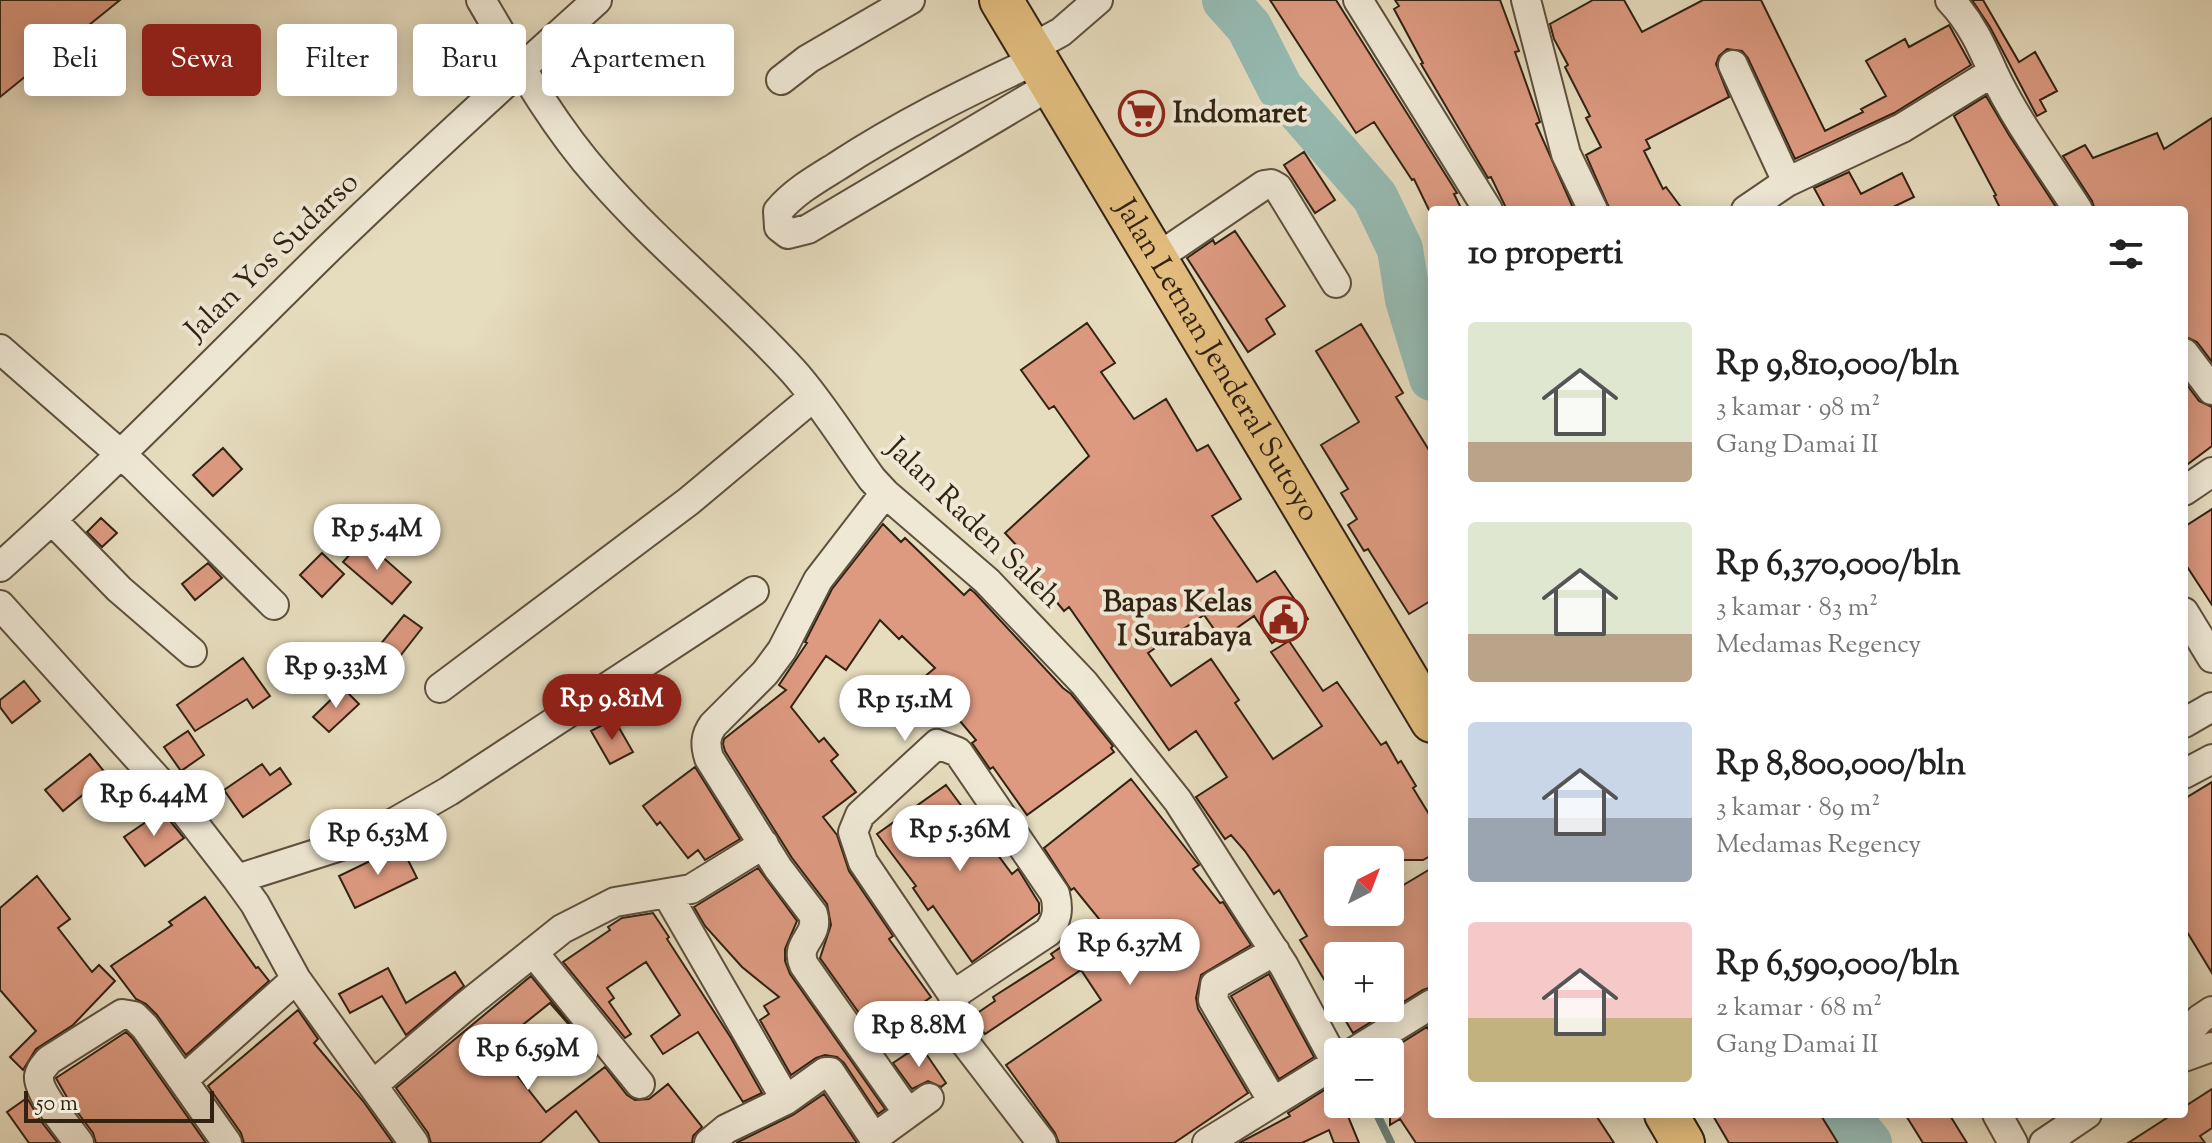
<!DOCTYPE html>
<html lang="id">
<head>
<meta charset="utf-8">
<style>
	:root { --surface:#fff; --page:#f2f2f2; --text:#222; --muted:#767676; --accent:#8f2418 }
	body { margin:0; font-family:"Sorts Mill Goudy",serif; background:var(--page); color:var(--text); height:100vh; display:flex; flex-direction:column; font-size:30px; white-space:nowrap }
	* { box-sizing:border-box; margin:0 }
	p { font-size:26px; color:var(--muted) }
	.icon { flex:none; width:44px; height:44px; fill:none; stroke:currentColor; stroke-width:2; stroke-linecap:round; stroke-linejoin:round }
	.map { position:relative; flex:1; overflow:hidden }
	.side { position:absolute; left:1428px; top:206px; width:760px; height:912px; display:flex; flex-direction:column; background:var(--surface); border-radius:8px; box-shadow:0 4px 20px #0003 }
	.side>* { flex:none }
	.top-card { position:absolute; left:24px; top:24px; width:760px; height:72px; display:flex; gap:16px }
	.needle { width:52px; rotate:42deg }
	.tools { position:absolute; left:1324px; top:846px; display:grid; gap:16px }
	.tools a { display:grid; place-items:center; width:80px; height:80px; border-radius:8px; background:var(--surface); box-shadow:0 4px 20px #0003; font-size:40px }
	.scale { position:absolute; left:24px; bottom:20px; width:190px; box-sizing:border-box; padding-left:8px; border:4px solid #312212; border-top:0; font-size:22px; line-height:28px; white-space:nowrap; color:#312212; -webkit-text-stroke:6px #efe8d5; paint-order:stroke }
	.price { position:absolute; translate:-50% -68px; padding:0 18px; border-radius:28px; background:#fff; color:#222; font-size:26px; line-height:52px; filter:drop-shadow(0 2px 4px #0008) }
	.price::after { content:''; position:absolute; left:50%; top:48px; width:24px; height:18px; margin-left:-12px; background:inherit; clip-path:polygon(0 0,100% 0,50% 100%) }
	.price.active { background:var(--accent); color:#fff }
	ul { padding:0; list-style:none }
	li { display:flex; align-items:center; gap:24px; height:200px; padding:0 40px }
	li span { display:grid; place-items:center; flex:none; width:224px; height:160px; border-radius:8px; color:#555 }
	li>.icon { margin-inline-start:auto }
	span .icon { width:96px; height:96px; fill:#fffc; stroke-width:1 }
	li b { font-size:34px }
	h2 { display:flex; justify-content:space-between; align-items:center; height:96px; padding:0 40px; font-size:34px }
	.chip { padding:0 28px; border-radius:8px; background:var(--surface); box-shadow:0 4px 20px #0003; font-size:28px; line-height:72px }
	.chip.active { background:var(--accent); color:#fff }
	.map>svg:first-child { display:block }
</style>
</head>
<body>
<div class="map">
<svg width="2212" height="1143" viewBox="0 0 2212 1143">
	<rect width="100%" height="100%" fill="#e6dcbe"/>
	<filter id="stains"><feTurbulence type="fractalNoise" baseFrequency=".0025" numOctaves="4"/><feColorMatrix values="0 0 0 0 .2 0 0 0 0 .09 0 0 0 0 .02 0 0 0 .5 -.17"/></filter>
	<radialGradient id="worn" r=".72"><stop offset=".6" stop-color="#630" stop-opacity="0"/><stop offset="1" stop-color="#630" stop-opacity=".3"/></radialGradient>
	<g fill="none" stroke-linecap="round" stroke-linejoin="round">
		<path stroke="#6e7e73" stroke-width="8" d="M1372,1104L1391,1143"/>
		<path stroke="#96bbb3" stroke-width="46" d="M1225,0L1249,27L1280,88L1375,197L1400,249L1408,300L1432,378
			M1845,1114L1869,1143"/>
	</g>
	<path fill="#dd9a81" stroke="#312212" stroke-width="2" d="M0,0H120L0,97Z
		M1270,0H1336L1457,193L1454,194L1462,210H1429L1414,179L1412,180L1374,122L1356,133Z
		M1395,0H1500L1519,51L1515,52L1540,122L1536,124L1574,210H1507L1491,177L1488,178L1421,64L1423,63L1394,9L1399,6Z
		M1593,0H1624L1642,32L1703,0H1761L1825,131L1863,112L1861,109L1886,96L1866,61L1905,39L1909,47L1949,25L1971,65L1894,113L1795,159L1748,58L1742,51L1727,49L1719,56L1716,64L1729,97L1646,140L1650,148L1644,151L1663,189L1666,187L1683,210H1610L1586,155L1601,147L1586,118L1590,116L1565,67L1568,65L1554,39L1550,24Z
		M1972,0H1983L2019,62L2035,52L2057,91L2040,100L2046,111L2037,116L1990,27Z
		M1986,96L2009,135L2058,210H2001L1994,196L1996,195L1954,116Z
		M2212,118V362L2197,342L2184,336V210H2095L2092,201L2063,156L2085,145L2093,158L2157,133L2164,149Z
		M1304,152L1335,200L1315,213L1284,165Z
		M1849,172L1861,194L1902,173L1914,197L1887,210H1826L1814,188Z
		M1235,231L1285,306L1266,319L1275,334L1248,352L1187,258L1213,240L1215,244Z
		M1087,323L1115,363L1101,372L1134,419L1166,399L1197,451L1208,445L1241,499L1212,516L1257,582L1275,571L1308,619L1272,643L1254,616L1221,639L1204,615L1148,653L1171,686L1211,659L1239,700L1235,703L1273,759L1322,726L1271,652L1289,641L1323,691L1337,682L1381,745L1386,742L1398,763L1401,761L1416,786L1413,788L1432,819V855L1423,860H1338V912H1390V893L1432,868V987L1423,990L1353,1033L1338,1008H1390V956H1338V1002L1300,940L1307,936L1279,890L1274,894L1245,851L1231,835L1225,839L1196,797L1227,777L1196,731L1169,750L1069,607L1064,611L1027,566L1016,576L1003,561L1018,547L1005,533L1089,456L1054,406L1049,409L1021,370Z
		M1361,324L1403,393L1396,397L1432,455V600L1409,614L1368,549L1364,551L1348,525L1357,519L1341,493L1348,489L1321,445L1359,422L1316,351Z
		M2184,381L2199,401L2212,407V446L2184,467Z
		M223,448L242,469L213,496L193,475Z
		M2212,509V605L2184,562V527Z
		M101,518L117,533L102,547L87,532Z
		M883,524L901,542L905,538L964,595L970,589L975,593L1063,688L1071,694L1113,746L1111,748L1114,752L1027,815L993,767L990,769L972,743L976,740L939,696L934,700L918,682L935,668L902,636L899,639L880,620L846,670L826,656L791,707L819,742L824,738L838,755L831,761L856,792L823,817L837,835L849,871L893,936L889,939L931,997L876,1037L820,958L831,925L827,904L792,858L725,751L723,744L724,739L786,690L779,685L807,643L805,642L832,589Z
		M363,540L411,582L392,604L343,562Z
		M322,553L344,574L322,597L300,575Z
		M208,563L222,578L195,600L182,584Z
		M404,615L422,628L397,660L379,646Z
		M243,658L270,696L253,708L247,699L195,731L177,705Z
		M24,681L40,701L12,723L0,707V700Z
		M343,688L359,704L329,732L313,717Z
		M614,719L633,752L610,764L591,731Z
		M188,731L204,755L181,771L164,747Z
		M90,754L107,775L63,811L45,790Z
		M262,764L270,775L280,768L291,784L243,817L224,790Z
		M695,767L740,839L705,860L698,850L688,858L660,822L657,825L643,806Z
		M1131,779L1195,860L1199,865L1193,869L1220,903L1223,902L1251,945L1201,975L1196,998L1198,1009L1248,1093L1174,1143H1059L1055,1133L1006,1065L1101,1000L1081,970L985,1034L973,1016L995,1001L993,997L996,995L1054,958L1051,954L1100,920L1074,888L1071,890L1044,848Z
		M2212,782V973L2184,927V799Z
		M946,785L1012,874L1018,869L1039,903V913L972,962L933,906L928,910L913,888L916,886L877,834Z
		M162,811L184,838L145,866L124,837Z
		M401,846L417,878L355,908L339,876Z
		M758,868L797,921L785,949V961L790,974L885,1109L878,1114L844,1063L837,1057L825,1055L816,1058L791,1075L760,1020L769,1014L764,1006L779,997L742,967L705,926L694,907Z
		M37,876L70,919L58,928L92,972L99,965L115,981L73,1025L36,1049L23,1070L10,1057L36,1031L0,990V908Z
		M205,897L256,968L258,967L269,981L186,1055L157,1015L146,1004L136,999L111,966L172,925L169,922Z
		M653,913L669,937L667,939L731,1038L762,1093L743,1102L698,1032L663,1054L651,1036L680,1015L646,962L607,988L614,998L609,1002L631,1034L625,1038L563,962L610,930L608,927L622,918Z
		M388,968L406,1003L455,972L464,986L406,1035L382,996L350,1013L339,994Z
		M1269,974L1314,1057L1279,1079L1231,996Z
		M531,976L597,1057L550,1003L495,1047L546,1112L605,1067L627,1095L635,1100L649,1099L668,1084L702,1127L693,1136L692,1143H600L576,1111L540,1143H431L428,1133L396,1088Z
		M298,1010L318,1039L314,1043L363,1101L393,1143H244L241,1133L208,1086Z
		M1427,1027L1432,1035V1114H1595L1614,1143H1416L1400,1119L1390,1125V1050Z
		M126,1032L132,1038L206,1143H96L93,1133L69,1101L56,1078Z
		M920,1045L946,1083L941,1087L928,1081L912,1089L893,1063Z
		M1334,1084L1338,1091V1104H1343L1359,1143H1334L1329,1130L1302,1143H1239L1290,1116L1288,1113Z
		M2212,1089V1128L2200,1136L2205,1143H2128L2173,1114H2184V1107Z
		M824,1094L857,1143H736L793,1115Z
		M27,1098L40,1120L58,1143H29L7,1112Z
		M1712,1114H1820L1838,1143H1729Z
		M1905,1114H1949L1967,1143H1923Z"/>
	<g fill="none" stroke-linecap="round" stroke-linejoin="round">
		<defs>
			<path id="minor" d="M481,0C517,61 552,124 599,177C659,246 731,303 793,371C821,402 847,445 872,479L885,493L987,581L1084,683L1178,801L1284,966L1336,1063
				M1358,0L1488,210
				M1526,0L1566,154L1593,210
				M1950,0C1971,22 1982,47 1994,74C2016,121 2050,166 2078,210
				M1030,49L1061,32L1098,0
				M1036,60C967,92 900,125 836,167C815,180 794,192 778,211L779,227L788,234L808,229L1051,85
				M1733,65L1787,182L1746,210
				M781,80L808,59L910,0
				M1787,182L1902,128L1993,72
				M1155,259L1264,185L1271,184L1278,188L1336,283
				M0,349L135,467L274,605
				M2184,353L2212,390
				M2184,491L2212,472
				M885,493L818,580L782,650L765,673L713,725C705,736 705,745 709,758L778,868L813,914C820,937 794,942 804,965L908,1113
				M52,520L119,589L192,652
				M0,567C113,466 218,357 326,251C415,165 505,83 597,0
				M0,605L175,799L237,879L255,904L296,979L414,1143
				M2184,612L2212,658
				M440,688L689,501L812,398
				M2184,723L2212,707
				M2184,774L2212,759
				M237,879L369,837L449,791L754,591
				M667,894L786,1100L825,1072H830L874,1138L929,1098
				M533,952L640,1084
				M953,995L863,862L853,832L860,815L937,744L958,752L1055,894C1059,910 1057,920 1048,932L953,995L956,1018L963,1040L1042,1143
				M2184,1037L2200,1019L2212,1011
				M1354,1052L1432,1004
				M2184,1057L2212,1047
				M183,1080L296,979
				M373,1085L467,1005L562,929L615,902L691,889L764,844
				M1273,1102L1213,1000L1215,985L1275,951
				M1997,1114L2013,1143
				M79,1143C69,1129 37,1092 39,1076C40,1069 45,1065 49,1060L122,1014L134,1016L145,1027L227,1143
				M709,1143L726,1129L786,1100
				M1207,1143L1338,1062
				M2044,1143L2087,1114"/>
			<g id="highway">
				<path id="s1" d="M1001,0L1432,721"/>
				<path d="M1666,1114L1683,1143"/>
			</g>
		</defs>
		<use href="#minor" stroke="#5e503d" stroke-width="32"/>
		<use href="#highway" stroke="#312212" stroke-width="46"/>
		<use href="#minor" stroke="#efe8d5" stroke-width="28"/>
		<use href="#highway" stroke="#e3be7f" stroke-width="42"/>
	</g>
	<defs>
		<symbol id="supermarket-ring" viewBox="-11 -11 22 22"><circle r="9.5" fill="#efe8d5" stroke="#8f2418" stroke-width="1.5"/><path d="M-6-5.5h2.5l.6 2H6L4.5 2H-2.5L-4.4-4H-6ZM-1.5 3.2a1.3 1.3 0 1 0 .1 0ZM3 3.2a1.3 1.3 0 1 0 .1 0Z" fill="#8f2418"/></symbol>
		<symbol id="civic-ring" viewBox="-11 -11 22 22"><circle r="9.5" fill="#efe8d5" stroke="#8f2418" stroke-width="1.5"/><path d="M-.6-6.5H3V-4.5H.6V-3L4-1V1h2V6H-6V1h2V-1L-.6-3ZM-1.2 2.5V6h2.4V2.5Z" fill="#8f2418"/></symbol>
	</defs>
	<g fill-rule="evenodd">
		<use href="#supermarket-ring" x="1116" y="88" width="51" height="51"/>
		<use href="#civic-ring" x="1258" y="594" width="51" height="51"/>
	</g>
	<g text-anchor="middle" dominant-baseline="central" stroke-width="8" stroke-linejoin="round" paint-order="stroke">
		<g font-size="30" font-weight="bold" fill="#312212" stroke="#efe8d5" text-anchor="start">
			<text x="1173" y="114">Indomaret</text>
			<text x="1252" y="603" text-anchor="end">Bapas Kelas<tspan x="1252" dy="34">I Surabaya</tspan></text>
		</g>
		<g font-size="30" fill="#312212" stroke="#efe8d5">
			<text transform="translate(273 257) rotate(-44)">Jalan Yos Sudarso</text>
			<text stroke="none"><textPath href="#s1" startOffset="420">Jalan Letnan Jenderal Sutoyo</textPath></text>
			<text transform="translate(973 524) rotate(44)">Jalan Raden Saleh</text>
		</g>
	</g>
	<rect width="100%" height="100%" filter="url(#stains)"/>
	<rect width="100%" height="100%" fill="url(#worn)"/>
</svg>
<div class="tools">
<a><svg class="needle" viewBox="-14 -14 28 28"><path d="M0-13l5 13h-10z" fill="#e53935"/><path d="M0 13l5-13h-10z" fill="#767676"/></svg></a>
<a>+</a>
<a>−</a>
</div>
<div class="scale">50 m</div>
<b class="price" style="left:377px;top:572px">Rp 5.4M</b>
<b class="price" style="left:336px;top:710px">Rp 9.33M</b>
<b class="price active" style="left:612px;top:742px">Rp 9.81M</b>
<b class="price" style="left:905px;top:743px">Rp 15.1M</b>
<b class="price" style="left:154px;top:838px">Rp 6.44M</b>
<b class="price" style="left:960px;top:873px">Rp 5.36M</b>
<b class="price" style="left:378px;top:877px">Rp 6.53M</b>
<b class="price" style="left:1130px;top:987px">Rp 6.37M</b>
<b class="price" style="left:919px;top:1069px">Rp 8.8M</b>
<b class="price" style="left:528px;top:1092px">Rp 6.59M</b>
<div class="top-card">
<a class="chip">Beli</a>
<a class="chip active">Sewa</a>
<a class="chip">Filter</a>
<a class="chip">Baru</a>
<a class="chip">Apartemen</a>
</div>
<section class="side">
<h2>10 properti<svg class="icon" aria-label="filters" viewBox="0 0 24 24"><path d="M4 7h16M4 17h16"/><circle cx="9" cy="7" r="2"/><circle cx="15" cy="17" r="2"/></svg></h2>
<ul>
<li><span style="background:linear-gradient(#dfe7d0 75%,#b9a48a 0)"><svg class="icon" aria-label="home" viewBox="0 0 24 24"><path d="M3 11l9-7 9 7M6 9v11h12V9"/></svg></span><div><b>Rp 9,810,000/bln</b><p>3 kamar · 98 m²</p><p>Gang Damai II</p></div></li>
<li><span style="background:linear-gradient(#dfe7d0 70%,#b9a48a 0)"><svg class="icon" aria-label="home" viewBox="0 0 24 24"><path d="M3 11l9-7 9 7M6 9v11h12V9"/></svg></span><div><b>Rp 6,370,000/bln</b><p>3 kamar · 83 m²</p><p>Medamas Regency</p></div></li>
<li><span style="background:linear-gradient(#c9d6e8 60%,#9aa5b1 0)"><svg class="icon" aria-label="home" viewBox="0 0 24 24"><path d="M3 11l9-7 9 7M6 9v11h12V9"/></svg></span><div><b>Rp 8,800,000/bln</b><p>3 kamar · 89 m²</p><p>Medamas Regency</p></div></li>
<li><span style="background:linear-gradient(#f6c9c9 60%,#c2b280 0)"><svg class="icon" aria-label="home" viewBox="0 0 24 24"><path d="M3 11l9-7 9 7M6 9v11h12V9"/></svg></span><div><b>Rp 6,590,000/bln</b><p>2 kamar · 68 m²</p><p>Gang Damai II</p></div></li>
</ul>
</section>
</div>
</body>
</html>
